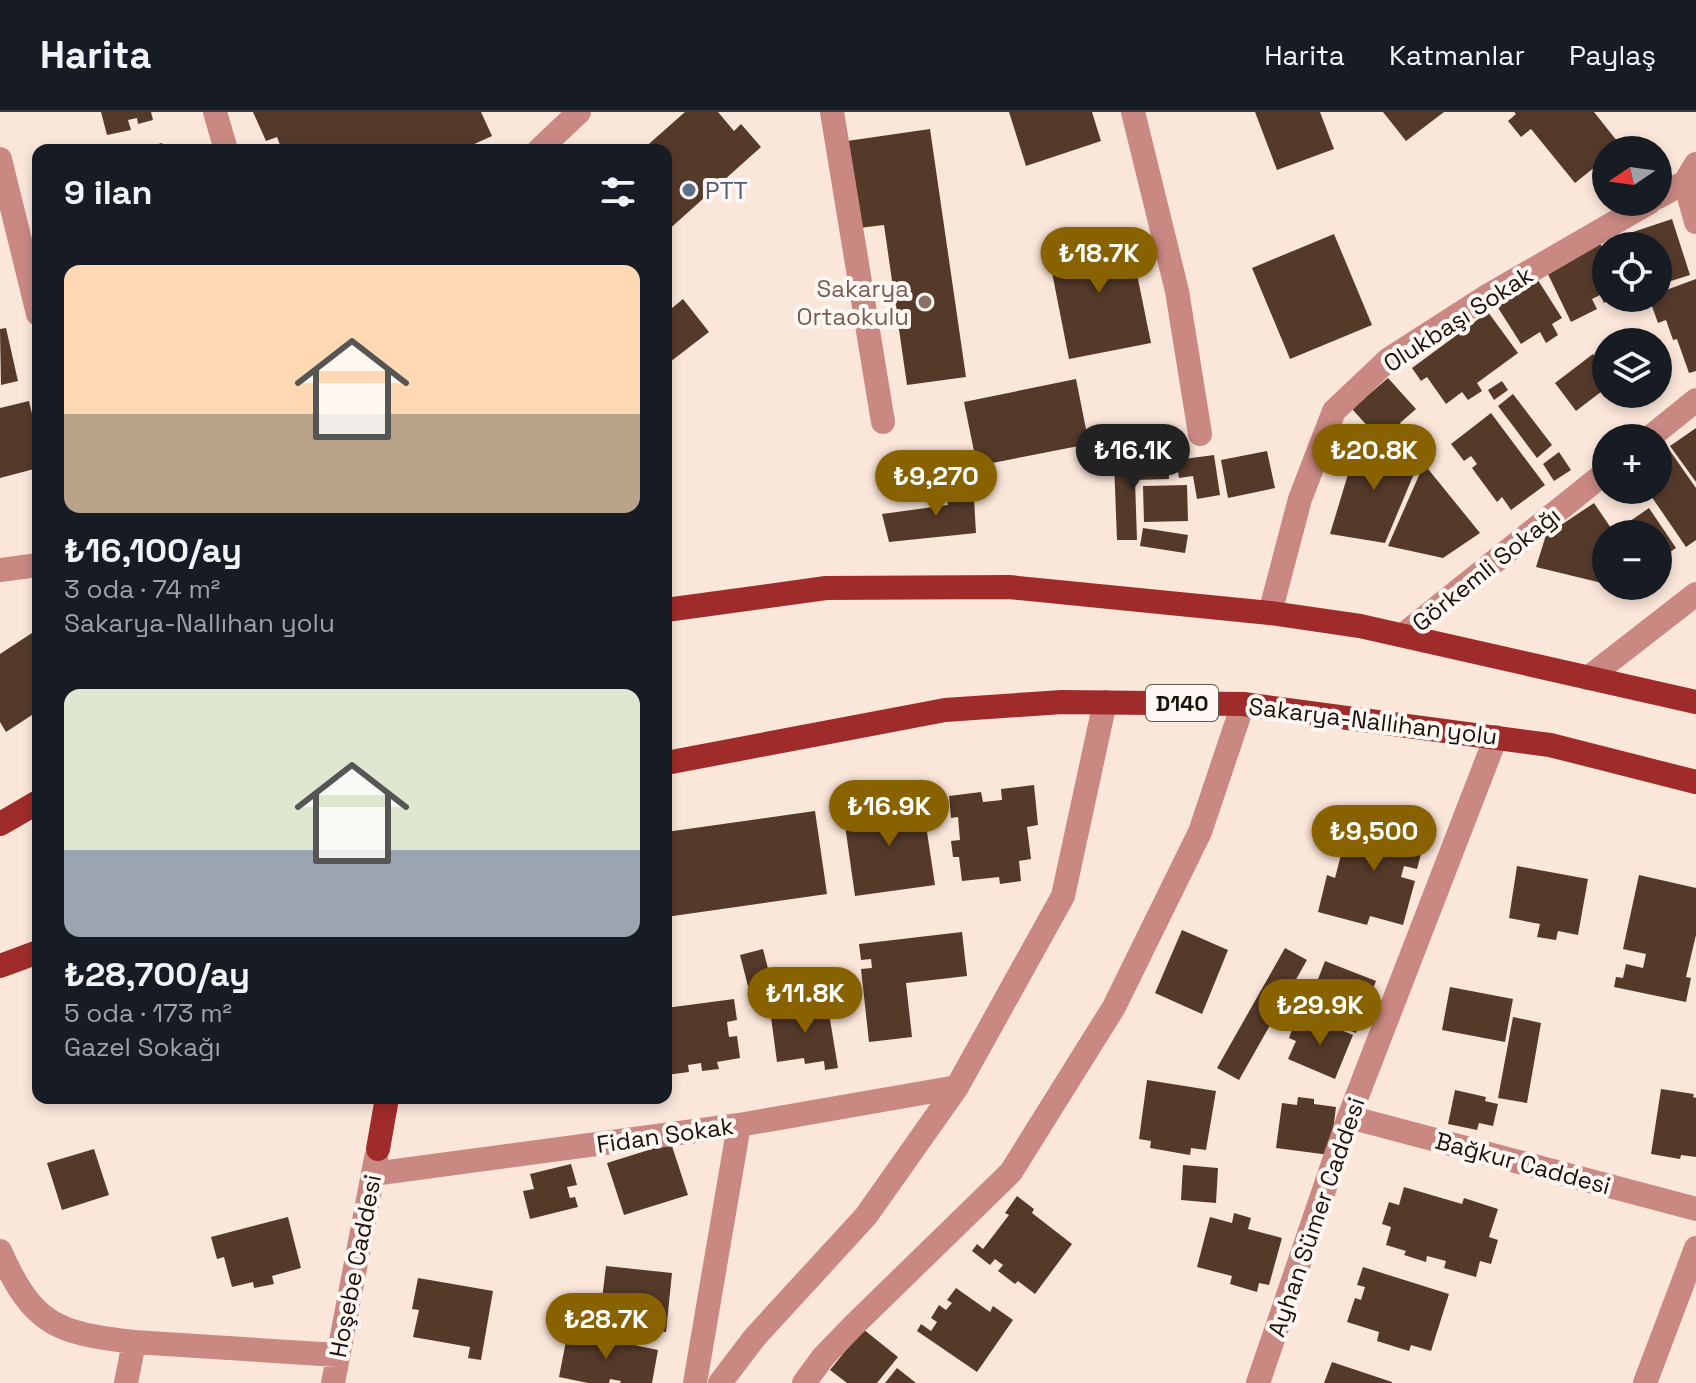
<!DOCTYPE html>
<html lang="tr">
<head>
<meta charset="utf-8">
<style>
	:root { --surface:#171b24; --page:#242831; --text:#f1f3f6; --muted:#9ea1a6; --line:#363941; --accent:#896200 }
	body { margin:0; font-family:"Space Grotesk",sans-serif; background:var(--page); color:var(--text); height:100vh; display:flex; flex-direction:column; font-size:30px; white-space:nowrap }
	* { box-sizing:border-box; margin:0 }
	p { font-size:26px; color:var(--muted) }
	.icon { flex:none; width:44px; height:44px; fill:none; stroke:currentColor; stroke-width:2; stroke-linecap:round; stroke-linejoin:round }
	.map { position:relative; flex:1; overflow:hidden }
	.side { position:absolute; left:32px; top:32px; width:640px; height:960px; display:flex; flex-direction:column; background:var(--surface); border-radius:16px; box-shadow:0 4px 12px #0003 }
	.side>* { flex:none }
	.needle { width:52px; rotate:257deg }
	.tools { position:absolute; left:1592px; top:24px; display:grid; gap:16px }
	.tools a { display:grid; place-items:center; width:80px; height:80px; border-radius:50%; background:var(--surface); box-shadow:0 4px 12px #0003; font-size:40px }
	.price { position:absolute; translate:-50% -68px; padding:0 18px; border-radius:28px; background:var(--accent); color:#fff; font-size:26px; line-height:52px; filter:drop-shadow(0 2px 4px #0008) }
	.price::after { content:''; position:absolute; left:50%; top:48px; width:24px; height:18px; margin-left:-12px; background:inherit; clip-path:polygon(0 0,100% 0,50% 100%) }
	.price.selected { background:#222; color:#fff }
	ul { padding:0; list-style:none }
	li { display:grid; align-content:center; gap:16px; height:424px; padding:0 32px }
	li span { display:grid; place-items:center; height:248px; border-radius:16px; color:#555 }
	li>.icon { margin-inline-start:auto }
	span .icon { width:144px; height:144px; fill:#fffc; stroke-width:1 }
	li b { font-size:34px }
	h2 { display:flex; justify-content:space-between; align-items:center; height:96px; padding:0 32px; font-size:34px }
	header { display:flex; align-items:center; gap:48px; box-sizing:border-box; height:112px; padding:0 40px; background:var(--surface); border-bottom:2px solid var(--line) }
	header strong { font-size:38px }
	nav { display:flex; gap:44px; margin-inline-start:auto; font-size:28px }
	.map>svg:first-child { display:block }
</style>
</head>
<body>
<header>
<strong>Harita</strong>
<nav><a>Harita</a><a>Katmanlar</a><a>Paylaş</a></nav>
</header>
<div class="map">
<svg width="1696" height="1271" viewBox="0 0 1696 1271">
	<rect width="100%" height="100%" fill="#fbe6da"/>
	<path fill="#553a2a" d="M101,0H151L153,8L138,12L137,6L128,8L131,18L107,23Z
		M253,0H481L492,24L461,38H441L439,35L432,38H282L277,25L266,29Z
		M685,0H718L734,19L741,12L761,35L666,120V38H642Z
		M1009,0H1092L1101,29L1026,54Z
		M1255,0H1320L1334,37L1277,58Z
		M1383,0H1444L1406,29Z
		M1514,0H1594L1621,34L1616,38H1606V46L1575,71L1531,17L1521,25L1508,9L1516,2Z
		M930,17L966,265L907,273L884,113L859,116L847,29Z
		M162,31L164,38H139V37Z
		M1672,107L1690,163L1658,173V134H1617L1615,126Z
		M1128,118L1151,231L1069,247L1047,135Z
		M1334,122L1372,213L1290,247L1252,156Z
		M1600,131L1606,143V186H1614L1604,191L1600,183L1592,187L1597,197L1571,210L1546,158Z
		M1536,165L1562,206L1552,212L1558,223L1546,231L1540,220L1521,232L1495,191Z
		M1696,167V259L1689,261L1677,227L1673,228L1666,208L1658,211L1649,186H1658V181Z
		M683,187L709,220L666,253V201Z
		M1488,200L1518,241L1477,271L1482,279L1468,288L1462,280L1446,292L1427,265L1421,269L1412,256Z
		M6,216L18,269L1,273L0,217Z
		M1593,242L1606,260V276L1576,299L1555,271Z
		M1388,266L1416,297L1400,311L1410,322L1400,331L1391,321L1381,329L1352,297Z
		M1076,267L1089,332L977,354L964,290Z
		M1502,269L1508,278L1494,288L1488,278Z
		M1513,282L1552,333L1537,346L1498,294Z
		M29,289L33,306L38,305V356L0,366V296Z
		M1491,301L1545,373L1511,398L1502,385L1497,390L1472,356L1477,352L1471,344L1464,349L1451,332Z
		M1696,316V370L1670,334Z
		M1358,329L1421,345L1385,431L1330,422Z
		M1668,336L1696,376V428L1686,435L1647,378H1658V343Z
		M1267,339L1275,376L1228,386L1221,348Z
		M1559,340L1571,358L1554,369L1543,352Z
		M1214,343L1220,383L1197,387L1193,364L1179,366L1176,348Z
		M1168,348L1169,367L1135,368L1137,428H1117L1114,350Z
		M1424,352L1480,421L1443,446L1388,434Z
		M973,369L976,421L889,430L882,402L948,393L944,375Z
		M1187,373L1188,409L1144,410L1143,374Z
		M1594,391L1615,422H1606V472L1536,455L1546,423Z
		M1649,396L1676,436L1658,448V422H1624L1620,416Z
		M1143,416L1188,423L1185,441L1140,434Z
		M38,517V599L6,620L0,610V542Z
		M1034,673L1038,713L1027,715L1031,747L1019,749L1021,769L1000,772L999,765L962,769L959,745H953L951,729L960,728L958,705L951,706L949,684L981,680L983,690L1002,688L1001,677Z
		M922,687L935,773L855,784L843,699Z
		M815,699L827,782L666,805V720Z
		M1358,701L1427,719L1417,757L1404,754L1401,765L1415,769L1403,813L1370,804L1367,813L1318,800L1327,763L1335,766L1344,731L1350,733Z
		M1517,754L1588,767L1578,823L1558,819L1556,828L1537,825L1540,812L1509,806Z
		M1639,763L1696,776V823L1686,865L1691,866L1686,890L1614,875L1616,865L1623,866L1626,852L1643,856L1646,842L1623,837Z
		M1182,818L1228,838L1202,902L1155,881Z
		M962,820L967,864L906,871L912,925L869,930L861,857L872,856L871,847L861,848L859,832Z
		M1285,836L1307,848L1239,968L1217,956Z
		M763,837L773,876L750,882L740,843Z
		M1325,849L1376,869L1356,921L1305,901Z
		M1450,875L1513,887L1505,930L1442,918Z
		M734,887L737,908L727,910L729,925L737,924L740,946L717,950L719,957L702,959L701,951L688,953L689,960L666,963V896Z
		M827,889L838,956L825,958L824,949L805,952L804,946L777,950L771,905L785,903L784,895Z
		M1304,903L1353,923L1335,967L1288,947L1296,929L1289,926L1293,915L1299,918Z
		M1513,905L1541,911L1527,991L1498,986Z
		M1147,968L1216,979L1206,1038L1191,1036L1190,1043L1150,1036L1151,1029L1139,1027Z
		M1661,977L1694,982L1693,985L1696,986V1045L1681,1043L1680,1047L1651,1042Z
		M1455,978L1486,985L1485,989L1498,992L1493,1014L1479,1011L1477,1018L1448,1012Z
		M1298,985L1314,987V992L1336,995L1330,1043L1276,1036L1282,991L1297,993Z
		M671,1031L688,1083L624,1103L607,1051Z
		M94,1037L109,1083L62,1098L47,1051Z
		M571,1052L577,1073L567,1075L570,1086L575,1085L578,1095L530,1107L523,1079L534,1077L530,1062Z
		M1183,1053L1218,1056L1216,1091L1181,1088Z
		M1404,1075L1462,1092L1464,1086L1498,1097L1489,1125L1498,1128L1491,1152L1480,1149L1476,1165L1444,1156L1446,1149L1427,1144L1426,1150L1404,1143L1406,1139L1386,1133L1391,1115L1382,1112L1389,1090L1399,1093Z
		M1017,1084L1034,1097L1032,1101L1072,1132L1035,1182L1018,1169L1015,1172L998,1159L1003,1153L995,1147L990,1153L972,1139L977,1132L983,1137L1009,1103L1005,1101Z
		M1234,1101L1251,1106L1248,1117L1282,1126L1269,1173L1259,1171L1257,1180L1230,1172L1232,1164L1197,1155L1210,1105L1232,1111Z
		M288,1105L301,1156L272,1164L274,1172L254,1176L253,1170L232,1175L224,1145L217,1147L211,1125Z
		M606,1154L672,1161L666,1220L599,1212Z
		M1363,1155L1449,1182L1431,1239L1411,1233L1409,1239L1377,1229L1379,1220L1347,1210L1355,1186L1361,1188L1365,1175L1357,1173Z
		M418,1166L493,1179L481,1248L468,1246L470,1235L413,1225L419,1198L412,1197Z
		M956,1176L990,1200L993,1194L1013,1208L977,1260L917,1219L921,1212L931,1219L937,1210L931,1206L939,1193L946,1198L952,1191L947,1188Z
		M863,1217L898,1245L877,1271H847L830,1258Z
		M568,1219L658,1238L652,1271H620L621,1269L610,1267L609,1271H588L559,1265Z
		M1332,1250L1392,1270V1271H1324Z
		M897,1256L916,1271H885Z"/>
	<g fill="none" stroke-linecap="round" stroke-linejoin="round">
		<path stroke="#c98982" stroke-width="24" d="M215,0L226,38
			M832,0L883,310
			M1133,0L1177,179L1200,322
			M539,38L579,0
			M0,47L38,202
			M1685,70L1696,110
			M1658,85L1685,70L1696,52
			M1649,326L1696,288
			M0,458L38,453
			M1270,501L1300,387L1334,299L1389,247L1484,186L1650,90
			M1403,523L1606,360
			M1588,566L1696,482
			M1349,1005L1696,1097
			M373,1062L739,1013L957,975
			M0,1139C33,1213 56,1221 134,1230L126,1271
			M134,1230L337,1243
			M333,1271L376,1046
			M695,1271L739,1013
			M720,1271L755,1225L866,1104L957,975L1063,784L1105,590
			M804,1271L824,1244L853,1214L1011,1060L1114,895L1200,720L1243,592
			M1258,1271L1349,1005L1496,625
			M1645,1271L1696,1136"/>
		<path stroke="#9f2c2a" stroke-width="24" d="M666,498L826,476L1009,475L1270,501L1360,514L1696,590
			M666,651L945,598L1062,590L1243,592L1550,633L1696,670
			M0,712L38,690
			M0,854L38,840
			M378,1037L387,986"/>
	</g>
	<circle fill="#5c6f8a" stroke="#fef7f3" stroke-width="3" cx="689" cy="78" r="8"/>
	<circle fill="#8d6e63" stroke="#fef7f3" stroke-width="3" cx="925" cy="190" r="8"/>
	<g text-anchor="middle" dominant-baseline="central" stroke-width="8" stroke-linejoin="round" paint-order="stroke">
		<rect fill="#fef7f3" stroke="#605751" stroke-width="2" x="1146" y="573" width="72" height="36" rx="6"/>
		<g font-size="22" font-weight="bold" fill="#1d120b">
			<text x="1182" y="591">D140</text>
		</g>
		<g font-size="24" fill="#4e5e75" stroke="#fef7f3" text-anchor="start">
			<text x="705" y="78">PTT</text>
		</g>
		<g font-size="24" fill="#785e54" stroke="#fef7f3" text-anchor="end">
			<text x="909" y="176">Sakarya<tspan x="909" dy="28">Ortaokulu</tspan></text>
		</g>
		<g font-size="24" fill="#1d120b" stroke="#fef7f3">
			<text transform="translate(1458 207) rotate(-33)">Olukbaşı Sokak</text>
			<text transform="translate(1486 457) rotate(-39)">Görkemli Sokağı</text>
			<text transform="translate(1373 609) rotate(7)">Sakarya-Nallıhan yolu</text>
			<text transform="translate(665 1023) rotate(-8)">Fidan Sokak</text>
			<text transform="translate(1523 1051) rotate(15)">Bağkur Caddesi</text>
			<text transform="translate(1316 1105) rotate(-71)">Ayhan Sümer Caddesi</text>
			<text transform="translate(355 1154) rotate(-79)">Hoşebe Caddesi</text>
		</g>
	</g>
</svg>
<div class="tools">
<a><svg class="needle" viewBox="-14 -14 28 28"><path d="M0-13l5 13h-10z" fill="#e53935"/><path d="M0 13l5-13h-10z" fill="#9ea1a6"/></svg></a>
<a><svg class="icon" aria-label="locate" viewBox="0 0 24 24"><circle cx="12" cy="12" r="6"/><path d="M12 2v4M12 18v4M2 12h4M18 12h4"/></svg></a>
<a><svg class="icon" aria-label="layers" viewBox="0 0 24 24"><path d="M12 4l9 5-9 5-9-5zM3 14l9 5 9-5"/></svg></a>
<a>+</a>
<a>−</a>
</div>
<b class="price" style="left:1099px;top:183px">₺18.7K</b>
<b class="price selected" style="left:1133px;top:380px">₺16.1K</b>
<b class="price" style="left:1374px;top:380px">₺20.8K</b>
<b class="price" style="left:936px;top:406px">₺9,270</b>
<b class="price" style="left:889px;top:736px">₺16.9K</b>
<b class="price" style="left:1374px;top:761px">₺9,500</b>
<b class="price" style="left:805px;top:923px">₺11.8K</b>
<b class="price" style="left:1320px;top:935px">₺29.9K</b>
<b class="price" style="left:606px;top:1249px">₺28.7K</b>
<section class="side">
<h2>9 ilan<svg class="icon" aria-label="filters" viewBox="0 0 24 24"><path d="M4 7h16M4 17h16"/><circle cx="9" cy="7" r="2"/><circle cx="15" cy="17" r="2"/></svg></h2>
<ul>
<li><span style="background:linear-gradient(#ffd9b3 60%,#b9a48a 0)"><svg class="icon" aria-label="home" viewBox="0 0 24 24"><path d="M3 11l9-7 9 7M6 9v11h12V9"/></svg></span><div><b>₺16,100/ay</b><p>3 oda · 74 m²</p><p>Sakarya-Nallıhan yolu</p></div></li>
<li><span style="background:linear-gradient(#dfe7d0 65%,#9aa5b1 0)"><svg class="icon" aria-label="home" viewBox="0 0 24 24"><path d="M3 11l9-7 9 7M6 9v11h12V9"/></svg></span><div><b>₺28,700/ay</b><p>5 oda · 173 m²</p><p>Gazel Sokağı</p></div></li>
</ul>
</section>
</div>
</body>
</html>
